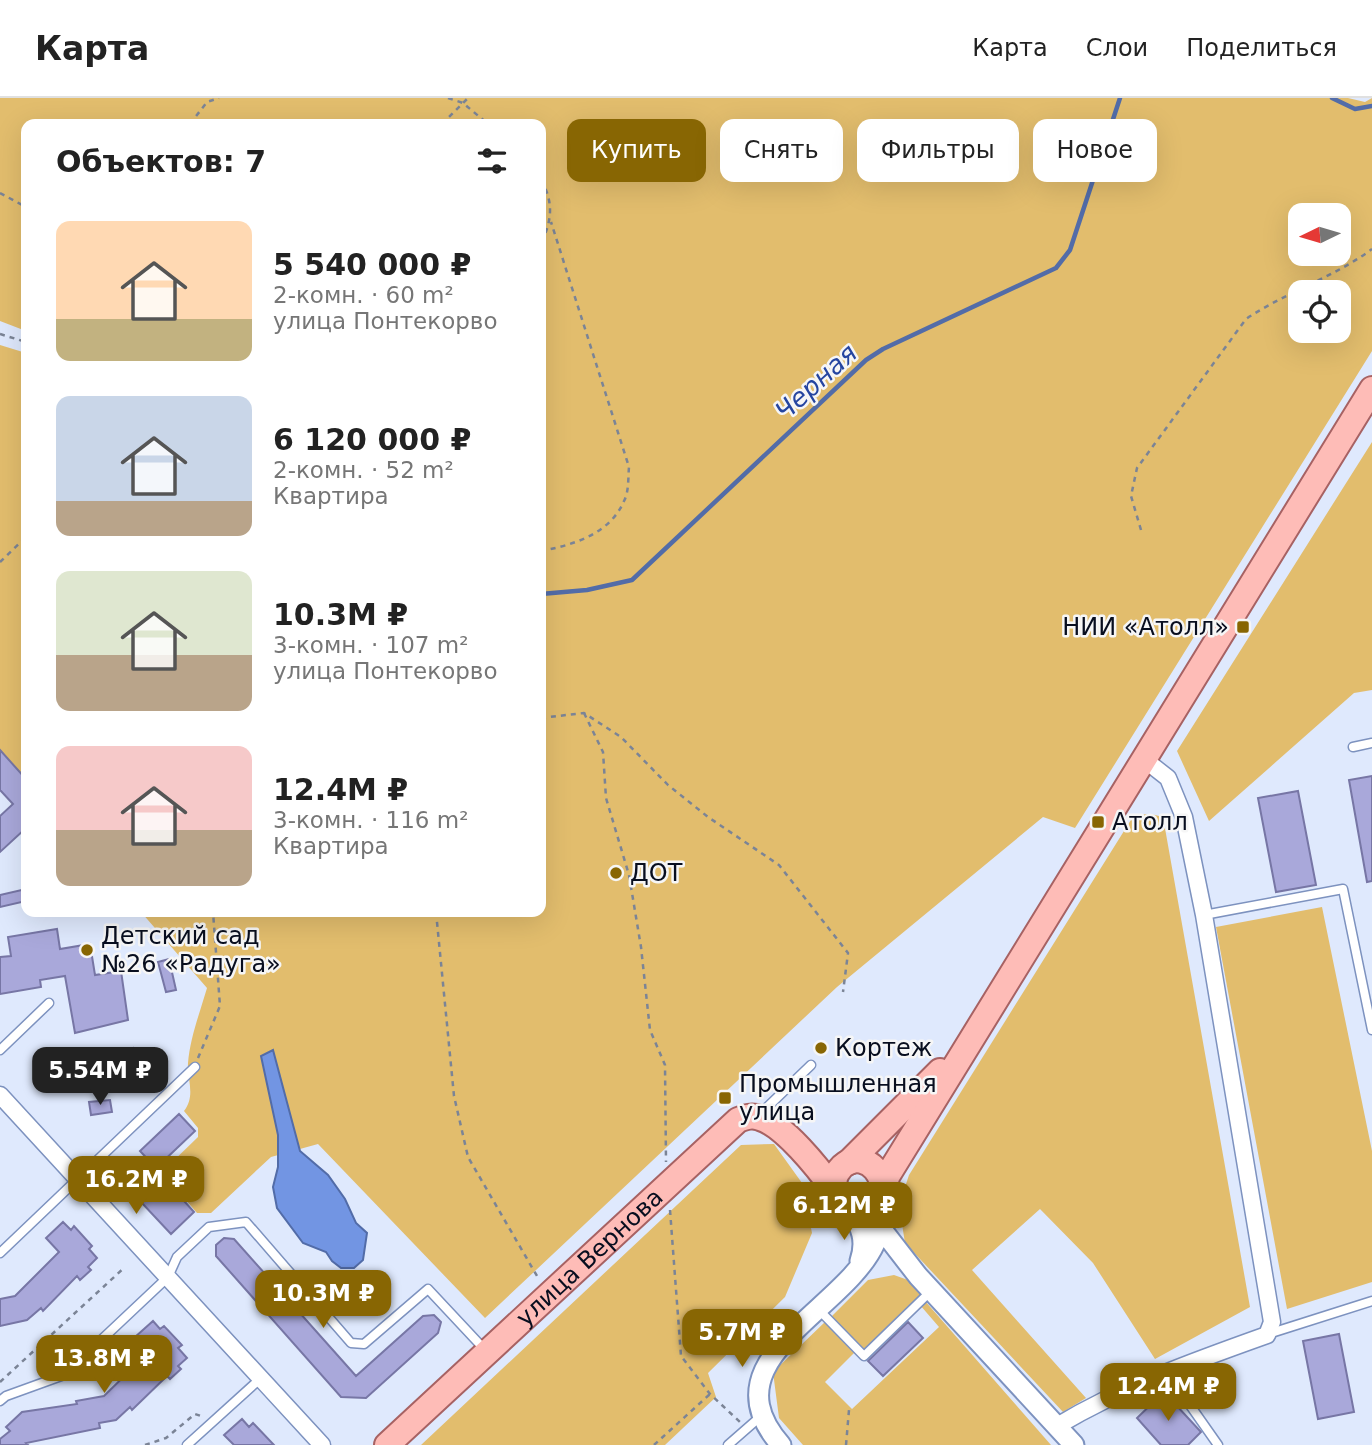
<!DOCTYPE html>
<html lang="ru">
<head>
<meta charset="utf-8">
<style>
	:root { --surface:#fff; --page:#f6f6f6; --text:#222; --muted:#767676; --line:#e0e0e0; --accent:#886603 }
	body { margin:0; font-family:"DejaVu Sans",sans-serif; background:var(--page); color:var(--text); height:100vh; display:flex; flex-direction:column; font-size:26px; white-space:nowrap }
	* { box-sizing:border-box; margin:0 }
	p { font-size:23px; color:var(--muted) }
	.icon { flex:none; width:38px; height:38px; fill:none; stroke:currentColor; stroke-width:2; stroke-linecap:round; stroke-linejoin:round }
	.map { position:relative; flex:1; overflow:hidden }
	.panel { position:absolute; left:21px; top:21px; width:525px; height:798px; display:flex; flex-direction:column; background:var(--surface); border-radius:14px; box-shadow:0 7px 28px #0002 }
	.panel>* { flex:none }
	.guide { position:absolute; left:567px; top:21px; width:665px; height:63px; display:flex; gap:14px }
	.needle { width:46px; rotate:265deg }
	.tools { position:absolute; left:1288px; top:105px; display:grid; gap:14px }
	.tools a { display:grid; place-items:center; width:63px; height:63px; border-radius:14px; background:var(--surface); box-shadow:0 7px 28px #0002; font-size:35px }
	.price { position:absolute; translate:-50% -60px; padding:0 16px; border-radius:14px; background:var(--accent); color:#fff; font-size:23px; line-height:46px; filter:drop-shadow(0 2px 4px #0008) }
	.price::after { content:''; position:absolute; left:50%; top:42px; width:21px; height:16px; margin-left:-10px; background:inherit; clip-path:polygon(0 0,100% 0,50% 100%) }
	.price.selected { background:#222; color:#fff }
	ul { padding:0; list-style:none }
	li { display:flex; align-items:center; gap:21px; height:175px; padding:0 35px }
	li span { display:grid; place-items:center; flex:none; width:196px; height:140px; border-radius:14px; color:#555 }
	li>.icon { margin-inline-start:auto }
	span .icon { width:84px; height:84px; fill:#fffc; stroke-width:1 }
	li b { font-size:30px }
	h2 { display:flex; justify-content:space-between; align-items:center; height:84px; padding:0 35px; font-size:30px }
	.tag { padding:0 24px; border-radius:14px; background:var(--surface); box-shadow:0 7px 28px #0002; font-size:24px; line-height:63px }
	.tag.selected { background:var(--accent); color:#fff }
	header { display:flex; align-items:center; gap:42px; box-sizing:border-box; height:98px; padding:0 35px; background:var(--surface); border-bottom:2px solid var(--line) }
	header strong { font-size:33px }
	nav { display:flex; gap:38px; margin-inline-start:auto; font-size:24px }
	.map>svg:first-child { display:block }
</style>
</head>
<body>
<header>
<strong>Карта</strong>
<nav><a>Карта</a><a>Слои</a><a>Поделиться</a></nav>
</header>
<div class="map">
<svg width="1372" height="1347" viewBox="0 0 1372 1347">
	<rect width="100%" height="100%" fill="#dfe9fd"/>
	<path fill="#e2bd6d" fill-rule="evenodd" d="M0,0H1348L1365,4L1372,0V253L1075,730L1043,719L837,889L485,1220L318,1046L271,1059L211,1115H197L167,1080L165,1071L198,1039V1030L184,1013C196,997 187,982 188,965C190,940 200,914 207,890L141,814H541V26H26V233L0,223ZM1300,117H1339V156H1300ZM1300,194H1339V233H1300Z
		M0,247L26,255V681L0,652Z
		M1372,344V592L1354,595L1209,723L1177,653Z
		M1151,716L1163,719L1250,1209L1155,1261L1093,1165L1040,1111L972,1172L1086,1300L1063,1314L905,1145L899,1107L909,1077L1134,717Z
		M1322,809L1372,1053V1184L1287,1211L1216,829Z
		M774,1046L802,1085L812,1135L785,1199L708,1275L716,1299L665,1347H421L741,1047Z
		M894,1177L908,1182L923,1199L864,1255L830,1220L868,1182Z
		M925,1203L1051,1347H803L779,1320L773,1274L826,1223L855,1254L825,1284L852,1311L939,1229L920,1207Z"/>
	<path fill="#7295e3" stroke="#526ca8" stroke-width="2" d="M273,952L300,1053L328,1077L345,1101L356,1125L367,1135L363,1162L354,1170H341L332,1163L326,1154L303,1145L277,1110L273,1089L278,1069V1037L261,958Z"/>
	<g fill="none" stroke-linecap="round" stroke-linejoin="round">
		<path stroke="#526ca8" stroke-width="4.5" d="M1332,0L1355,11L1372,8
			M541,496L587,492L632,482L866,262L883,251L1056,170L1070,152L1120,0"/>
	</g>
	<path fill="#a9a8da" stroke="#7776a5" stroke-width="2" d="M0,652L26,681V730L0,754V718L13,706L0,692Z
		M1372,678V783L1367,784L1349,682Z
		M1298,693L1316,787L1276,794L1258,700Z
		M26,791V803L0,809V797Z
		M57,831L60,851L90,846L95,877L121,873L128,922L75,935L65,878L40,882L41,889L0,896V859L11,858L8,839Z
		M169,861L176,892L166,894L158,864Z
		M133,950L134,955L143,954L145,967L136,969L137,976L100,982L95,957Z
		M110,1002L112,1014L91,1017L89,1004Z
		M179,1016L195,1033L156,1070L140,1053Z
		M165,1082L194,1114L171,1136L141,1104Z
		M63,1124L71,1132L74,1128L92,1148L89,1151L97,1160L88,1169L91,1172L80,1182L77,1178L43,1213L41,1210L27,1222L0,1228V1201L15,1198L59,1154L46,1140Z
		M224,1140L234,1141L356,1278L423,1218L434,1217L441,1224L438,1235L366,1300L341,1299L216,1158V1147Z
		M153,1223L160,1231L164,1228L182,1247L178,1250L187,1260L178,1268L181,1271L170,1281L167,1278L132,1312L130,1309L116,1322L99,1325L100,1330L26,1345L28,1347H0V1341L10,1333L6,1329L22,1314L77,1306L76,1303L104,1298L149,1254L135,1239Z
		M908,1224L923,1240L883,1278L868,1263Z
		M1339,1236L1354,1314L1318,1321L1303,1243Z
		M1164,1294L1201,1334L1188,1347H1161L1137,1320Z
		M242,1321L249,1329L253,1325L274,1347H234L224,1337Z"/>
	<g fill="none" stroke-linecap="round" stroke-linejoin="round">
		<defs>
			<path id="service" d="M1353,649L1372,645
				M1204,817L1343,791L1372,932
				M0,952L49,905
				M760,1016L811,967
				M0,1155L195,969
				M819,1212L864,1258L931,1193
				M1268,1236L1372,1203
				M1166,1273L1218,1347
				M0,1303L6,1298L64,1277L168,1179L177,1159L209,1129L246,1124L351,1245L364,1246L428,1191L486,1253
				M187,1347L261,1280
				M728,1347L760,1319"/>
			<path id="minor" d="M0,997L322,1347
				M1057,1328C1124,1288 1194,1263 1267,1237L1272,1224L1204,817L1184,719L1168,680L1145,662"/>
			<path id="tertiary" d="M851,1112C861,1130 867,1142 860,1163
				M880,1129L918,1178L1074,1347
				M781,1347C705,1261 844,1214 875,1145C882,1131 878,1117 879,1102"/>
			<g id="primary">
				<path d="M849,1064L940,973"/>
				<path d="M883,1090C879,1059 845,1051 834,1082L839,1104L851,1112C876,1114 880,1097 888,1077L1372,291"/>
				<path id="s1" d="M387,1347L738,1022C746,1019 752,1017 760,1020C784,1027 819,1071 833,1091"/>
			</g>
		</defs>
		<use href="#service" stroke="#7d92bf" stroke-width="11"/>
		<use href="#minor" stroke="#7d92bf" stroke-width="19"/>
		<use href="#tertiary" stroke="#7d92bf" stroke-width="23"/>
		<use href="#primary" stroke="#a76263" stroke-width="28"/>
		<path stroke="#7b8496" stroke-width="2.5" stroke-dasharray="5 5" stroke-linecap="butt" d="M448,0L463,5L488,26
			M190,26L207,4L219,0
			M442,26L468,0
			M541,82C554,104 552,123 541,145
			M0,95L26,109
			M0,236L26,244
			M1141,432L1131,398L1137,370L1246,221C1286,194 1333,180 1372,151
			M541,453C573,447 610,436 624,403C629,394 628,380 629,369L551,124
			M0,464L26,439
			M584,615L603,654L606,700L629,777L641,849L650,932L665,967L666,1064
			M541,620L584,615L621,639L668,687L708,719L779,767L848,855L843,894
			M436,814L454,998L468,1059L537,1178
			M198,960L220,908L213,814
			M670,1112L681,1258L710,1296L740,1324
			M0,1284L125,1169
			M145,1347L166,1340L195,1316L201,1318
			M654,1347L710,1296
			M846,1347L849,1312"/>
		<use href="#service" stroke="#fff" stroke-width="8"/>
		<use href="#minor" stroke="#fff" stroke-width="16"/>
		<use href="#tertiary" stroke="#fff" stroke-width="19"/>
		<use href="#primary" stroke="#febcb7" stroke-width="24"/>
	</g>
	<g fill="#886603" stroke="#f6f6f6" stroke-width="2.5">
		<rect x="1236" y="522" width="14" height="14" rx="3.5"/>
		<rect x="1091" y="717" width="14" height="14" rx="3.5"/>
		<circle cx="616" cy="775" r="7"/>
		<circle cx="87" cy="852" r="7"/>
		<circle cx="821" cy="950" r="7"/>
		<rect x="718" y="993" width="14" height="14" rx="3.5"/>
	</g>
	<g text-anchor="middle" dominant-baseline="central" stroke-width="5" stroke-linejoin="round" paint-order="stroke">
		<g font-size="24" fill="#080e1f" stroke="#f6f6f6" text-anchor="start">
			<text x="1229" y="529" text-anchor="end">НИИ «Атолл»</text>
			<text x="1112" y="724">Атолл</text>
			<text x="630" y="775">ДОТ</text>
			<text x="101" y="838">Детский сад<tspan x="101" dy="28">№26 «Радуга»</tspan></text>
			<text x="835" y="950">Кортеж</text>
			<text x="739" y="986">Промышленная<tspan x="739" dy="28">улица</tspan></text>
		</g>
		<g font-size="24" fill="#080e1f" stroke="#f6f6f6">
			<text stroke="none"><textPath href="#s1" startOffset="276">улица Вернова</textPath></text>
		</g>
		<g font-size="26" font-style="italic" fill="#2545a0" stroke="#f6f6f6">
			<text transform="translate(816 284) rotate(-42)">Черная</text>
		</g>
	</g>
</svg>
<div class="tools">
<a><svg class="needle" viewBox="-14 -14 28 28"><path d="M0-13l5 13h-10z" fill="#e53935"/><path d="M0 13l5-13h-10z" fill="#767676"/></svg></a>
<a><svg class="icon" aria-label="locate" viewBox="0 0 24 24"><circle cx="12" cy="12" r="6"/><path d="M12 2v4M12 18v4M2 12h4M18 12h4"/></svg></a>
</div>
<b class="price selected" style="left:100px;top:1009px">5.54M ₽</b>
<b class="price" style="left:136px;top:1118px">16.2M ₽</b>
<b class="price" style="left:844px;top:1144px">6.12M ₽</b>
<b class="price" style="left:323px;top:1232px">10.3M ₽</b>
<b class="price" style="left:742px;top:1271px">5.7M ₽</b>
<b class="price" style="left:104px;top:1297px">13.8M ₽</b>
<b class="price" style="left:1168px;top:1325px">12.4M ₽</b>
<div class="guide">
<a class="tag selected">Купить</a>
<a class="tag">Снять</a>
<a class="tag">Фильтры</a>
<a class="tag">Новое</a>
</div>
<section class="panel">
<h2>Объектов: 7<svg class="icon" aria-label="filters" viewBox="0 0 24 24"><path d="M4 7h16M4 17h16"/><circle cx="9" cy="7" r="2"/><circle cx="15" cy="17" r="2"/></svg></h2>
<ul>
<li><span style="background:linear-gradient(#ffd9b3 70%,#c2b280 0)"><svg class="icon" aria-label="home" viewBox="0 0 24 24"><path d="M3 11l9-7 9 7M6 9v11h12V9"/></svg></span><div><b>5 540 000 ₽</b><p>2-комн. · 60 m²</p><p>улица Понтекорво</p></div></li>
<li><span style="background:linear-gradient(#c9d6e8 75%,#b9a48a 0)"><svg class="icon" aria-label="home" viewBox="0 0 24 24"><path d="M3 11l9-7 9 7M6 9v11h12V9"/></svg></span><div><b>6 120 000 ₽</b><p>2-комн. · 52 m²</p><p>Квартира</p></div></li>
<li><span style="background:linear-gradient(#dfe7d0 60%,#b9a48a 0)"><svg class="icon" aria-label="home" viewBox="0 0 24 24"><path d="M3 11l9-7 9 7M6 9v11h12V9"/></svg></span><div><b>10.3M ₽</b><p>3-комн. · 107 m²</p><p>улица Понтекорво</p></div></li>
<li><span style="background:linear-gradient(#f6c9c9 60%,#b9a48a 0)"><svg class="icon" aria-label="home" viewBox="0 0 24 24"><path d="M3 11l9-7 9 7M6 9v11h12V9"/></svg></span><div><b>12.4M ₽</b><p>3-комн. · 116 m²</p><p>Квартира</p></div></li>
</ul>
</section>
</div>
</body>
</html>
